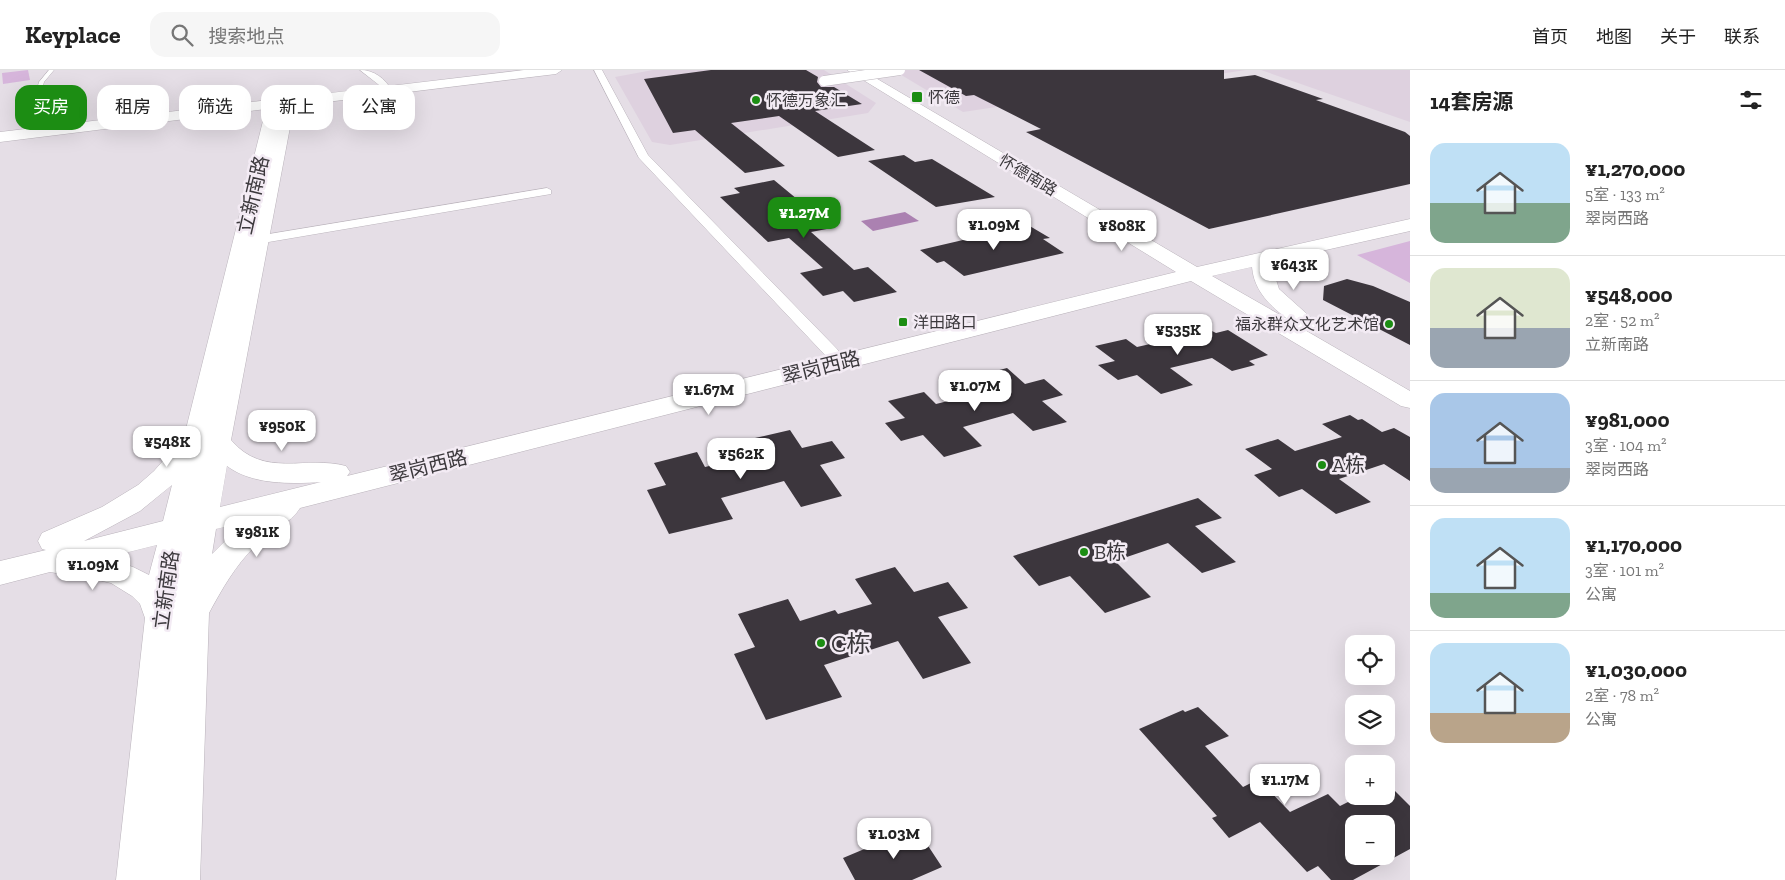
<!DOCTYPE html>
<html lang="zh">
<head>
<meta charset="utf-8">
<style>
	:root { --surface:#fff; --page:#f6f6f6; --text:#222; --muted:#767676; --line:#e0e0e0; --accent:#1c8d13 }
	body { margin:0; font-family:"Zilla Slab","Noto Sans SC",serif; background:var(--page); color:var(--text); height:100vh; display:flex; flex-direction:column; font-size:19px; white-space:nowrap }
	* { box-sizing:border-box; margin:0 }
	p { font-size:16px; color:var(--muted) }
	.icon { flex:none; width:28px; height:28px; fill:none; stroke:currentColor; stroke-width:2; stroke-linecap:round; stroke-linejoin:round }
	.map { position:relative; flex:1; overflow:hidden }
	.sheet { display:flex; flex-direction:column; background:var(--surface); width:375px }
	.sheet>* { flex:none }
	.guide { position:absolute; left:15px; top:15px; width:475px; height:45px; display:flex; gap:10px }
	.buttons { position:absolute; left:1345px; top:565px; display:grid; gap:10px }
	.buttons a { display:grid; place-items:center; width:50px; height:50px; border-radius:10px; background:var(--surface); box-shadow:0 5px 20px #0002; font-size:25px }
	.price { position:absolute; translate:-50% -42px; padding:0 11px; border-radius:10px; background:#fff; color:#222; font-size:16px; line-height:32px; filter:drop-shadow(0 1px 2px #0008) }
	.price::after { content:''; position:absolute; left:50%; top:30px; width:15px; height:11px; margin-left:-8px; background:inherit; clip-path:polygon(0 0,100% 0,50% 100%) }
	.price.on { background:var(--accent); color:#fff }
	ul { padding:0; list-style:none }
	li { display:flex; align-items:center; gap:15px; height:125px; padding:0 20px }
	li+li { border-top:1px solid var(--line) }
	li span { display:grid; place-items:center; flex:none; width:140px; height:100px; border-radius:15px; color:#555 }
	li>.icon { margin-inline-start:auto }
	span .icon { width:60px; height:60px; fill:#fffc; stroke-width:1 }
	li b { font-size:21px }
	h2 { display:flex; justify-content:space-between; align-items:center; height:60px; padding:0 20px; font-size:21px }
	.tag { padding:0 18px; border-radius:15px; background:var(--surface); box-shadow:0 5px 20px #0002; font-size:18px; line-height:45px }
	.tag.on { background:var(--accent); color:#fff }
	header { display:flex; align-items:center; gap:30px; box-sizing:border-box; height:70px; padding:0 25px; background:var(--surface); border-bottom:1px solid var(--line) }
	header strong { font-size:24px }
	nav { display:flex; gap:28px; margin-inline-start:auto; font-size:18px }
	.search { width:350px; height:45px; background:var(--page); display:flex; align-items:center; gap:12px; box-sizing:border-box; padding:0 18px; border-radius:15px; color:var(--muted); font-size:19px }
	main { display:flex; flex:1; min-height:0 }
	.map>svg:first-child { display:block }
</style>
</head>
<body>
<header>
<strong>Keyplace</strong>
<div class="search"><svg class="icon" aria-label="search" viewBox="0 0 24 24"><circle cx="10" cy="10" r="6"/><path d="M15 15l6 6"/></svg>搜索地点</div>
<nav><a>首页</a><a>地图</a><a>关于</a><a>联系</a></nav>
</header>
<main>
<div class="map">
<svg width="1410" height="810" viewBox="0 0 1410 810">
	<rect width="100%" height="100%" fill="#e5dee6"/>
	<path fill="#ded1df" d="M653,0H824L876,33L868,43L670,75L652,72L615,7Z
		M893,0H1246L963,42Z
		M1261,0H1410V52Z"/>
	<path fill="#d6b5db" d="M28,0L30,10L3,14L2,3Z
		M1410,171V213L1357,185Z"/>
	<path fill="#ab81b1" d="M905,142L919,151L873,161L861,151Z"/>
	<path fill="#3c363d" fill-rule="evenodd" d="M711,0H806L818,7L817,12L821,17H834L862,34L815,41L875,80L838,87L779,46L731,53L785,96L745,103L695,60L673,63L644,9Z
		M919,0H1224V9L1255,5L1323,29L1316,30L1405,62L1410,66V114L1209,159L1026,62L1041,59L974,25L966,26Z
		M904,85L915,92L932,89L995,127L936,137L868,91Z
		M774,110L832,158L811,162L854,200L868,197L897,222L854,232L843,221L823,226L800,203L823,198L789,168L768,172L720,127L740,123L734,118Z
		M1028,155L1050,168L1043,169L1064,183L964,206L944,191L937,193L920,180Z
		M1347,209L1373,216L1410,232V275L1323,230L1324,216Z
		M1192,251L1216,263L1228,260L1268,285L1249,291L1255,295L1232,301L1212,288L1170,298L1193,315L1161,324L1137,305L1118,310L1098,295L1115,291L1095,276L1126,269L1137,277L1181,267L1166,258Z
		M1007,298L1025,314L1044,309L1063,325L1042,331L1067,352L1033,361L1013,343L963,357L982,376L944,387L923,365L901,371L885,353L905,348L888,331L924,322L936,334L988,321L973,307Z
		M1350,345L1358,350L1362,349L1382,362L1394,358L1410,367V411L1384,394L1339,409L1371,432L1336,444L1302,419L1279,427L1254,405L1272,399L1245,379L1278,369L1295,381L1342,367L1322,354Z
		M790,360L802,378L832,371L845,388L820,395L842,426L801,437L784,411L721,428L733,449L669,464L647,420L666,415L654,393L697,382L705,397L764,383L755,368Z
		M1198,428L1222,448L1195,456L1236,492L1202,503L1168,473L1115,491L1151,527L1105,543L1070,506L1039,516L1013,486Z
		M895,497L914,522L948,512L968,538L938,547L971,593L923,609L898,571L824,595L842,627L766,650L734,584L755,577L738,544L788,529L800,551L835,540L838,544L872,534L855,509Z
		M1198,637L1229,666L1205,676L1243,717L1253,712L1262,721L1267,718L1290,742L1328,724L1340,736L1360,726L1368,731L1377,726H1386V721L1392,718L1410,736V779L1353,810H1331L1318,796L1307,802L1260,752L1229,768L1212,748L1217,746L1139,659L1183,640L1185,642ZM1354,754H1386V786H1354Z
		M917,759L942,797L912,810H855L843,788L900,764L901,766Z"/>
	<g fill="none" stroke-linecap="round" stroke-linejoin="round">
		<defs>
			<path id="lane" d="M49,0H54L44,12L38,33L31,43H27L33,33L39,12Z"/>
			<path id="street" d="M360,0C374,0 385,8 392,21L390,23H384L379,15Z
				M594,0H602L648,85L837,279L839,282L837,285H825L639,88Z
				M547,118L551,120V124L245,176L239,172L245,168Z"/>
			<path id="secondary" d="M524,0H562L556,4L294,36L231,370C264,409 306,385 346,396L350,402L347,406L1176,202L847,0H862L1197,197L1410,149V161L1277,191L1272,197L1279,219L1317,253L1314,258L1303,259L1410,321V338L1401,336L1191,211L300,438C292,452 268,464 255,476C235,496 222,519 209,543L200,810H116L145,548L140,534L132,526L111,513L98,510L50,502L0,515V491L46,480L42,479L38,471L42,463L102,437L138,415L154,401L184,367L266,39L0,72V62L269,30L271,25C280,22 290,18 296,27ZM1252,197C1254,221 1270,236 1289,250L1212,206ZM227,396C252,415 291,414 321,412L220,437ZM172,415L163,451L84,471L140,441ZM243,453L212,484L216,459ZM157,475L149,505L133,497L105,488Z"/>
		</defs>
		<use href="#lane" stroke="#bab3bb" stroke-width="1"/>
		<use href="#street" stroke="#bab3bb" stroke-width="1"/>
		<use href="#secondary" stroke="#bab3bb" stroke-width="1"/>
		<use href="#lane" fill="#fff" fill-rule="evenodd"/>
		<use href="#street" fill="#fff" fill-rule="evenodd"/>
		<use href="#secondary" fill="#fff" fill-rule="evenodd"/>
		<defs>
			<path id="street-bridge" d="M824,11L900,0"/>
		</defs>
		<use href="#street-bridge" stroke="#bab3bb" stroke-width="11" stroke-linecap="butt"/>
		<use href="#street-bridge" stroke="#fff" stroke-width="10"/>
	</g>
	<g fill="#1c8d13" stroke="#f3ebf4" stroke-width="2">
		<rect x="911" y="21" width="12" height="12" rx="2.5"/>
		<circle cx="756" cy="30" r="5"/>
		<rect x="898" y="247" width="10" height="10" rx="2.5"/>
		<circle cx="1389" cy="254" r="5"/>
		<circle cx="1322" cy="395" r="5"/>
		<circle cx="1084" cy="482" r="5"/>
		<circle cx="821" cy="573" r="5"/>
	</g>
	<g text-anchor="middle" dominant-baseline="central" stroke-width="5" stroke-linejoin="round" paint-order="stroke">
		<g font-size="16" fill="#3c393d" stroke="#f3ebf4" text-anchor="start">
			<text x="928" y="27">怀德</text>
			<text x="766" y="30">怀德万象汇</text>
			<text x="913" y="252">洋田路口</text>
			<text x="1379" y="254" text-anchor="end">福永群众文化艺术馆</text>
		</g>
		<g font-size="16" fill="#3c393d" stroke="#f3ebf4">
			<text transform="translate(1028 105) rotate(31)">怀德南路</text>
		</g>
		<g font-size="20" fill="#3c393d" stroke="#f3ebf4">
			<text transform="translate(253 125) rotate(-77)">立新南路</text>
			<text transform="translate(821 297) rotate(-14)">翠岗西路</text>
			<text transform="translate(428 396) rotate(-14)">翠岗西路</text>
			<text transform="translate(166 520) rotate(-82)">立新南路</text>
		</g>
		<g font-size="20" fill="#3c393d" stroke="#f3ebf4" text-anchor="start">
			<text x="1332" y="395">A栋</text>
			<text x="1094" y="482">B栋</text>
		</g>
		<g font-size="24" fill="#3c393d" stroke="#f3ebf4" text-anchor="start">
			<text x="831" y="573">C栋</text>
		</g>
	</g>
</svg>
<div class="buttons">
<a><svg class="icon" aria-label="locate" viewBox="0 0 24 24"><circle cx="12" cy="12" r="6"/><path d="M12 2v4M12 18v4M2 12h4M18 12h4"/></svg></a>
<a><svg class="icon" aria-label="layers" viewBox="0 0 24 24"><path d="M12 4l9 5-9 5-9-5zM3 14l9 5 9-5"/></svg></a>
<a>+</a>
<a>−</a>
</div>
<b class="price on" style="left:804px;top:169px">¥1.27M</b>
<b class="price" style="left:994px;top:181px">¥1.09M</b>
<b class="price" style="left:1122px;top:182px">¥808K</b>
<b class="price" style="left:1294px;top:221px">¥643K</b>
<b class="price" style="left:1178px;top:286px">¥535K</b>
<b class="price" style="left:975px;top:342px">¥1.07M</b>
<b class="price" style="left:709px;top:346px">¥1.67M</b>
<b class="price" style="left:282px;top:382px">¥950K</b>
<b class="price" style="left:167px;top:398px">¥548K</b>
<b class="price" style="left:741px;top:410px">¥562K</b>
<b class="price" style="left:257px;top:488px">¥981K</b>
<b class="price" style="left:93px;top:521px">¥1.09M</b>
<b class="price" style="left:1285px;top:736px">¥1.17M</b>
<b class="price" style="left:894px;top:790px">¥1.03M</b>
<div class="guide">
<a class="tag on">买房</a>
<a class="tag">租房</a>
<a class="tag">筛选</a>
<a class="tag">新上</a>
<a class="tag">公寓</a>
</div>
</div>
<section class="sheet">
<h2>14套房源<svg class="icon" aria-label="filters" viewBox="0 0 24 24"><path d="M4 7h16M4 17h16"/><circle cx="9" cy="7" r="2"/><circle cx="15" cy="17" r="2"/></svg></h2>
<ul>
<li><span style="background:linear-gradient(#bfe0f5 60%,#7fa58c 0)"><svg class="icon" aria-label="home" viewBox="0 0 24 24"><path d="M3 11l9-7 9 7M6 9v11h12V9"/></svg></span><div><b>¥1,270,000</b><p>5室 · 133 m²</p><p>翠岗西路</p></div></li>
<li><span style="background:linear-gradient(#dfe7d0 60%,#9aa5b1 0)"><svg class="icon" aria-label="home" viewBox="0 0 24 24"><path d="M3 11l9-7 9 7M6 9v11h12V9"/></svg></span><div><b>¥548,000</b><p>2室 · 52 m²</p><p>立新南路</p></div></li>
<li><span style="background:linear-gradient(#a9c7e8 75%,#9aa5b1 0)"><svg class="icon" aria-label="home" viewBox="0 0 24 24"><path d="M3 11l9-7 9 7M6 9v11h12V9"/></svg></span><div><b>¥981,000</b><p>3室 · 104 m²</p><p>翠岗西路</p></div></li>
<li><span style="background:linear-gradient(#bfe0f5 75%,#7fa58c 0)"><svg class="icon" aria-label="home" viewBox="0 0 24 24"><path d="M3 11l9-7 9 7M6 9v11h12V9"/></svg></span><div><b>¥1,170,000</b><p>3室 · 101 m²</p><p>公寓</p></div></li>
<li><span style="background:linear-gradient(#bfe0f5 70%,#b9a48a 0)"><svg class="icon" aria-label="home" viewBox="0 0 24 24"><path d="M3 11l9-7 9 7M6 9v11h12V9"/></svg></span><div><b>¥1,030,000</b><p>2室 · 78 m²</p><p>公寓</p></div></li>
</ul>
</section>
</main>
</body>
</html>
